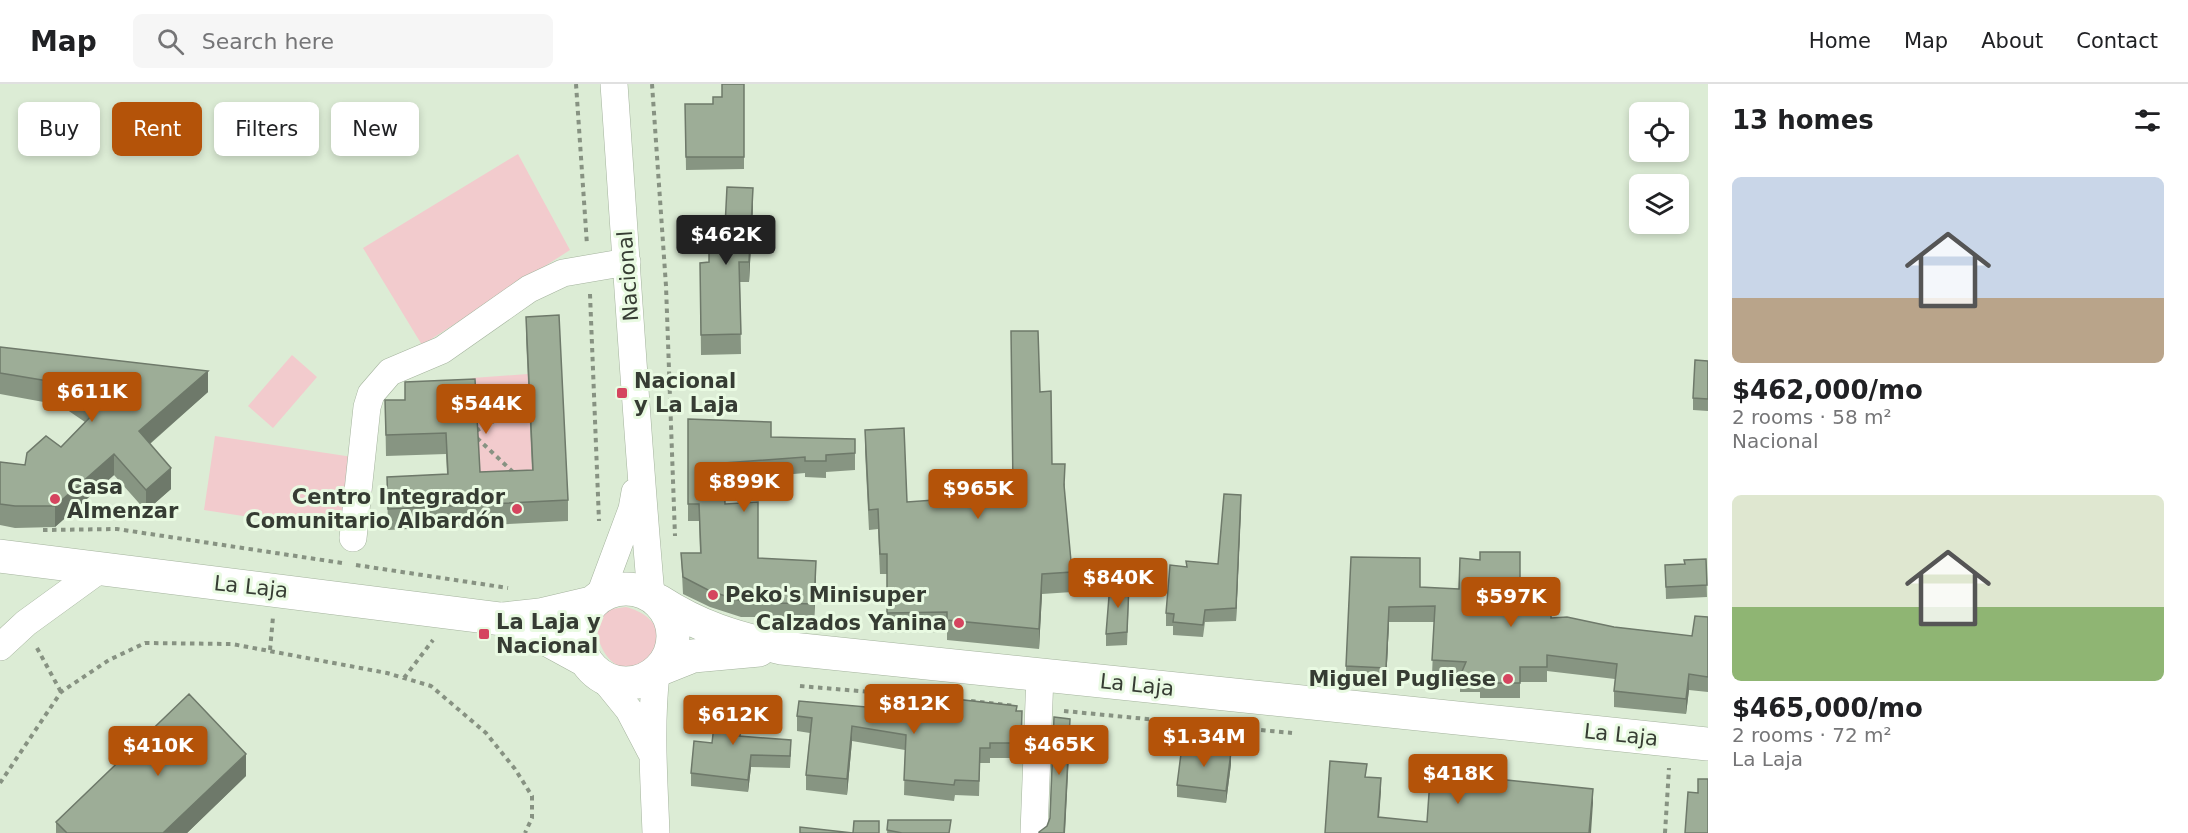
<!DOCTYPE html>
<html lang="en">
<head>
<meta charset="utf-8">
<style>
	:root { --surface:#fff; --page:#f6f6f6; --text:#202124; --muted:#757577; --line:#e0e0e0; --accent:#b45309 }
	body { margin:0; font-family:"DejaVu Sans",sans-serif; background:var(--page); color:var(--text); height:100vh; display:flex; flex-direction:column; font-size:22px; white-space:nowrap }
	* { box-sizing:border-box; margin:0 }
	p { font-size:20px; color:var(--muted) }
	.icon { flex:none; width:33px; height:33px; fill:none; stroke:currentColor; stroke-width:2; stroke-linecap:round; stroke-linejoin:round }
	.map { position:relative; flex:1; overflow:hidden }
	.panel { display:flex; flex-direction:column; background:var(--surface); width:480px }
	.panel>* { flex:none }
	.hud { position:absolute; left:18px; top:18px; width:570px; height:54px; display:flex; gap:12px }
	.tools { position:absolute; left:1629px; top:18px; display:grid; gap:12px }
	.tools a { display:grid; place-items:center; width:60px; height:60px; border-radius:9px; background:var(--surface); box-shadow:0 3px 9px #0003; font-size:30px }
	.price { position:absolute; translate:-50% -51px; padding:0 14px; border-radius:6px; background:var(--accent); color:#fff; font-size:20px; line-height:39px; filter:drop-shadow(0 2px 3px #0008) }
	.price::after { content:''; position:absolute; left:50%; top:36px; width:18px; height:14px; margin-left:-9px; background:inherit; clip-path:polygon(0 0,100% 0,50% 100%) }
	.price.selected { background:#222; color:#fff }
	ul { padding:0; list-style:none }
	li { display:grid; align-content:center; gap:12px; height:318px; padding:0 24px }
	li span { display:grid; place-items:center; height:186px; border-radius:9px; color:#555 }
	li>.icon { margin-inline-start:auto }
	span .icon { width:108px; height:108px; fill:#fffc; stroke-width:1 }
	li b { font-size:26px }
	h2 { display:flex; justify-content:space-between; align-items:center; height:72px; padding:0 24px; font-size:26px }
	.pill { padding:0 21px; border-radius:9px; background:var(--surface); box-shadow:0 3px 9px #0003; font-size:21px; line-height:54px }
	.pill.selected { background:var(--accent); color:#fff }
	header { display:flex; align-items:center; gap:36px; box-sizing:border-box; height:84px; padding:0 30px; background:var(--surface); border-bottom:2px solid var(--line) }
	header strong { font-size:28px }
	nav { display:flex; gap:33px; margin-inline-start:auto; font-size:21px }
	.search { width:420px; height:54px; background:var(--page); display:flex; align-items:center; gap:15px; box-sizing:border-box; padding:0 21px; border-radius:9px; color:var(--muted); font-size:22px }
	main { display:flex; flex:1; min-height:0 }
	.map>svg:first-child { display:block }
</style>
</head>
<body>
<header>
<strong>Map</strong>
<div class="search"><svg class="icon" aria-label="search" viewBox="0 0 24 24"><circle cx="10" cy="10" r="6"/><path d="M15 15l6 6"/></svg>Search here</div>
<nav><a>Home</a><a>Map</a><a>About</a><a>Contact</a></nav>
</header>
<main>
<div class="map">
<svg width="1708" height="749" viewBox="0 0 1708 749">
	<rect width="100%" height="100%" fill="#dcecd5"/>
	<path fill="#f2cbcd" d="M518,70L570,166L422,261L363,164Z
		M292,271L317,293L273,344L248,322Z
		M528,290L533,407L479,393L472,294Z
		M215,352L359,374L348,448L204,426Z
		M626,523C649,529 659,542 666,565L650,586C616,593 593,567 598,533L612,525Z"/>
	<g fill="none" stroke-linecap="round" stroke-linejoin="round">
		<defs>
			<path id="minor" d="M614,0C626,170 636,341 651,511
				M353,454L367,323L371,310L390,288L442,266L529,205L563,189L627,178
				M600,511L632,425L635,408
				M0,563L26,539L99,486
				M656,590C650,643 654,696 656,749
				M603,594L629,626L651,668
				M1034,749L1040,591"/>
			<path id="major" d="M0,472L501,535L528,545L583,575
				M579 552a47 47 0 1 1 94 0a47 47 0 1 1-94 0Z
				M659,517C699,543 735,554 782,564L1708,660
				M503,535L540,531L591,519
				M663,584L693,572L759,566"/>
		</defs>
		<use href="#minor" stroke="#a4b39d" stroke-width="28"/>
		<use href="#major" stroke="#a4b39d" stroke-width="34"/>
		<path stroke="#879282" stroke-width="4" stroke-dasharray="4.5 4.5" stroke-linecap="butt" d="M576,0L587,161
			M652,0L666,202L675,452
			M590,210L599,437
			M476,347L514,326L529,323
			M477,354L515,390
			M43,446L117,445L342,479
			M356,481L508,504
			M37,564L61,608
			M270,566L273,533
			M404,594L433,556
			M800,602L895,610
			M971,617L1015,622
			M1064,627L1292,649
			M0,699L61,608L109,576L145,559L232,560L387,589L431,602L486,649L515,685L532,712V734L525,749
			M1665,749L1669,684"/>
		<use href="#minor" stroke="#fff" stroke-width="27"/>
		<use href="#major" stroke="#fff" stroke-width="33"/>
	</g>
	<path fill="#879582" d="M744,0V85L686,86L685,20H713L722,13Z
		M753,124L749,198H740L741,270L701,271L700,179L709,178L725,143Z
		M526,233L568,416V437L388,446L387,393L447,390L446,370L386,372L385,316H405V298L480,388L532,386L526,254Z
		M0,263L208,308L150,360L171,405L146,427L114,391L55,443L15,444L0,441V378L25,381L61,363L85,338L60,321L0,310Z
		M1708,277V327L1693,326V314Z
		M1040,308L1052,380L1065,400L1064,409L1072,488V508L1042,510L1039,565L947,556V548L887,549V490H880L878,445L869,446L865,367V346L907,418L962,414L1013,402Z
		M688,335L771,353L855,355V386L826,388V394L805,393V389L725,396V420L758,474L816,493L814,537L776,536V533H741L710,523L683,510L681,469H700L699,437H688Z
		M1241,423L1236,537L1205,538L1203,553L1173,551V542H1166V529L1186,483V477L1218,480Z
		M1420,474V503L1520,523L1551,534L1614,543L1692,552L1708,533V608L1689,606L1686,630L1614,623V607L1615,595L1547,587V598H1520V614H1480V608H1460V593L1432,592L1434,538H1389L1386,600L1346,598V582Z
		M1706,475L1707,513L1666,515L1665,481L1685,480Z
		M1129,512L1127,561L1106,562V550Z
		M889,625L1017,627L1022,642L1021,674H990V679H980L979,712L955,711L954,717L904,711L905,666L852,657L847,711L806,706V691L810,649L797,647V632Z
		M742,630L741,652L791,668L790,684L751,683L748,708L691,702V689L712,659Z
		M1231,680L1226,719L1177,713V701Z
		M246,692L187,749H56V738Z
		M888,736L950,749H887Z"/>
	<path fill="#6e796a" d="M753,104V124L749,198V178Z
		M208,287V308L139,369V347Z
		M114,370V391L55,443V422Z
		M171,384V405L146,427V406Z
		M1241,411V423L1236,537V524Z
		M816,477V493L814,537V520Z
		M1042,490V510L1039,565V545Z
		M1389,523V538L1386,600V584Z
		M1689,590V606L1686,630V615Z
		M742,617V630L739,664V652Z
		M1070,635V651L1065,749H1064Z
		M852,642V657L847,711V695Z
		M1231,668V680L1226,719V707Z
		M246,670V692L187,749H163Z
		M751,671V683L748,708V696Z
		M1381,694V707L1378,747V733Z
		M1593,705V719L1591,749H1589Z"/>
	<path fill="#9dad97" stroke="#6e796a" stroke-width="1.5" d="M722,0H744V73H686L685,20H713V13H722Z
		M727,103L753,104L749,178H739L741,250L701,251L700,179L709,178V143H725Z
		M559,231L568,416L388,425L387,393L448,390L446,349L386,351L385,316H405V298L475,295L480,388L533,386L526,233Z
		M1011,247H1038L1040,308L1051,307L1052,380H1065L1064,401L1072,488L1042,490L1039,545L947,536V528L887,529V470H880L878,425L869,426L865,346L904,344L907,418L962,414V409L1013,402Z
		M0,263L208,287L139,347L171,384L146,406L114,370L55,422H15L0,420V378L25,381L27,369L46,352L61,363L97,326L60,299L0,289Z
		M1695,276L1708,277V315L1693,314Z
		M688,335L771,338V353L855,355V369L826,371V377H805V373L724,379L725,420L758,418V474L816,477L814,520L776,519V516L741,517L710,507L683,493L681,469H701L699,420H688Z
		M1224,410L1241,411L1236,524L1205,526L1203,541L1173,538L1174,530L1166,529L1170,481L1187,483L1186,477L1218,480Z
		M1480,468H1520V523H1551V534L1567,533L1614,543L1692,552L1695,532L1708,533V593L1689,590L1686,615L1614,607L1617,580L1547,571V583H1520V599H1480V593L1460,592L1466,578L1432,576L1435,522L1389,523L1386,584L1346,582L1351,473L1420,474V503L1459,505L1460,474L1480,476Z
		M1706,475L1707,501L1666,503L1665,481L1685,480L1684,476Z
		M1110,500H1129L1127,548L1106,550Z
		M892,608L1017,622L1016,627H1022L1021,659H990V664H980L979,697L955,696L954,701L904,696L906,651L852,642L847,695L806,691L812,634L797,632L799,617L889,625Z
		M189,610L246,670L163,749H67L56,738Z
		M717,615L742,617L739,652L791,656L790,672L751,671L748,696L691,689L694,657L712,659Z
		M1054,633L1070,635L1064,749H1039V748L1047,742L1050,734Z
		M1182,662L1231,668L1226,707L1177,701Z
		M1330,677L1367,680L1365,693L1381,694L1378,733L1427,738L1431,681L1459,683L1458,691L1593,705L1589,749H1325Z
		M1698,695H1708V749H1685L1688,708L1698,709Z
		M888,736H951L949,749H902L887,746Z
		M854,737H879V749H800V743L853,749Z"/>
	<g fill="#d5455f" stroke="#e9fae2" stroke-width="2">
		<rect x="616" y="303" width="12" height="12" rx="3"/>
		<circle cx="55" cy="415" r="6"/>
		<circle cx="517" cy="425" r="6"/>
		<circle cx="713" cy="511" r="6"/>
		<circle cx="959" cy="539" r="6"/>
		<rect x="478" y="544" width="12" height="12" rx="3"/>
		<circle cx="1508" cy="595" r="6"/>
	</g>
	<g text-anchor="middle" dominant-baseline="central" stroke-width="6" stroke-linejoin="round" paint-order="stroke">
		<g font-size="21" fill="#363c33" stroke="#e9fae2">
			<text transform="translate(628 192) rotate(-94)">Nacional</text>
			<text transform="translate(251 503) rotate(6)">La Laja</text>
			<text transform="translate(1137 601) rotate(6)">La Laja</text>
			<text transform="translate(1621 651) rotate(6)">La Laja</text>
		</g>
		<g font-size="21" font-weight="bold" fill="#363c33" stroke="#e9fae2" text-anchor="start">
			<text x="634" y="297">Nacional<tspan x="634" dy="24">y La Laja</tspan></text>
			<text x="67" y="403">Casa<tspan x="67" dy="24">Almenzar</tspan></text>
			<text x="505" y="413" text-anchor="end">Centro Integrador<tspan x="505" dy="24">Comunitario Albardón</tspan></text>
			<text x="725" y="511">Peko's Minisuper</text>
			<text x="496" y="538">La Laja y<tspan x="496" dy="24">Nacional</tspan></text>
			<text x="947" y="539" text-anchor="end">Calzados Yanina</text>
			<text x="1496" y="595" text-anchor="end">Miguel Pugliese</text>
		</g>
	</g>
</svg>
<div class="tools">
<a><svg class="icon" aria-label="locate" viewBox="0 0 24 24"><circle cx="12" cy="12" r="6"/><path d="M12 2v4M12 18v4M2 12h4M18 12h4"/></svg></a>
<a><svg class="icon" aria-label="layers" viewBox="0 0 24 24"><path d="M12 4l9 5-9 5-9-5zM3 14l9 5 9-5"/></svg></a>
</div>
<b class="price selected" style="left:726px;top:182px">$462K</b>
<b class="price" style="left:92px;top:339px">$611K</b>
<b class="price" style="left:486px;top:351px">$544K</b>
<b class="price" style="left:744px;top:429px">$899K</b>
<b class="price" style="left:978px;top:436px">$965K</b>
<b class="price" style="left:1118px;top:525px">$840K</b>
<b class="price" style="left:1511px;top:544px">$597K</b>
<b class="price" style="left:914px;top:651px">$812K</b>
<b class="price" style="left:733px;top:662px">$612K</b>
<b class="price" style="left:1204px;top:684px">$1.34M</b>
<b class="price" style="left:1059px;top:692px">$465K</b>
<b class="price" style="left:158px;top:693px">$410K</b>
<b class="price" style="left:1458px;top:721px">$418K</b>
<div class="hud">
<a class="pill">Buy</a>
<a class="pill selected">Rent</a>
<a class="pill">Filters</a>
<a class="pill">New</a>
</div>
</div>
<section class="panel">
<h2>13 homes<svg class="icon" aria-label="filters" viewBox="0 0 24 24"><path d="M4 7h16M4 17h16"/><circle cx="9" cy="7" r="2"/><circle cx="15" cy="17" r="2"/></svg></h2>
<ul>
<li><span style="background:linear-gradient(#c9d6e8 65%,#b9a48a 0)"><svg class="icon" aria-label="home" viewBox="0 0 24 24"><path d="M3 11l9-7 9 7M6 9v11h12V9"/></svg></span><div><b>$462,000/mo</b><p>2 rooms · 58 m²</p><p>Nacional</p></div></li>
<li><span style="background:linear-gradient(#dfe7d0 60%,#8fb573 0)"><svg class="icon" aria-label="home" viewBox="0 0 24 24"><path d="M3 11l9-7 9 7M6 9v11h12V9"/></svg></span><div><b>$465,000/mo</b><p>2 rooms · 72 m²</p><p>La Laja</p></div></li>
</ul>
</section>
</main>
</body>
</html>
